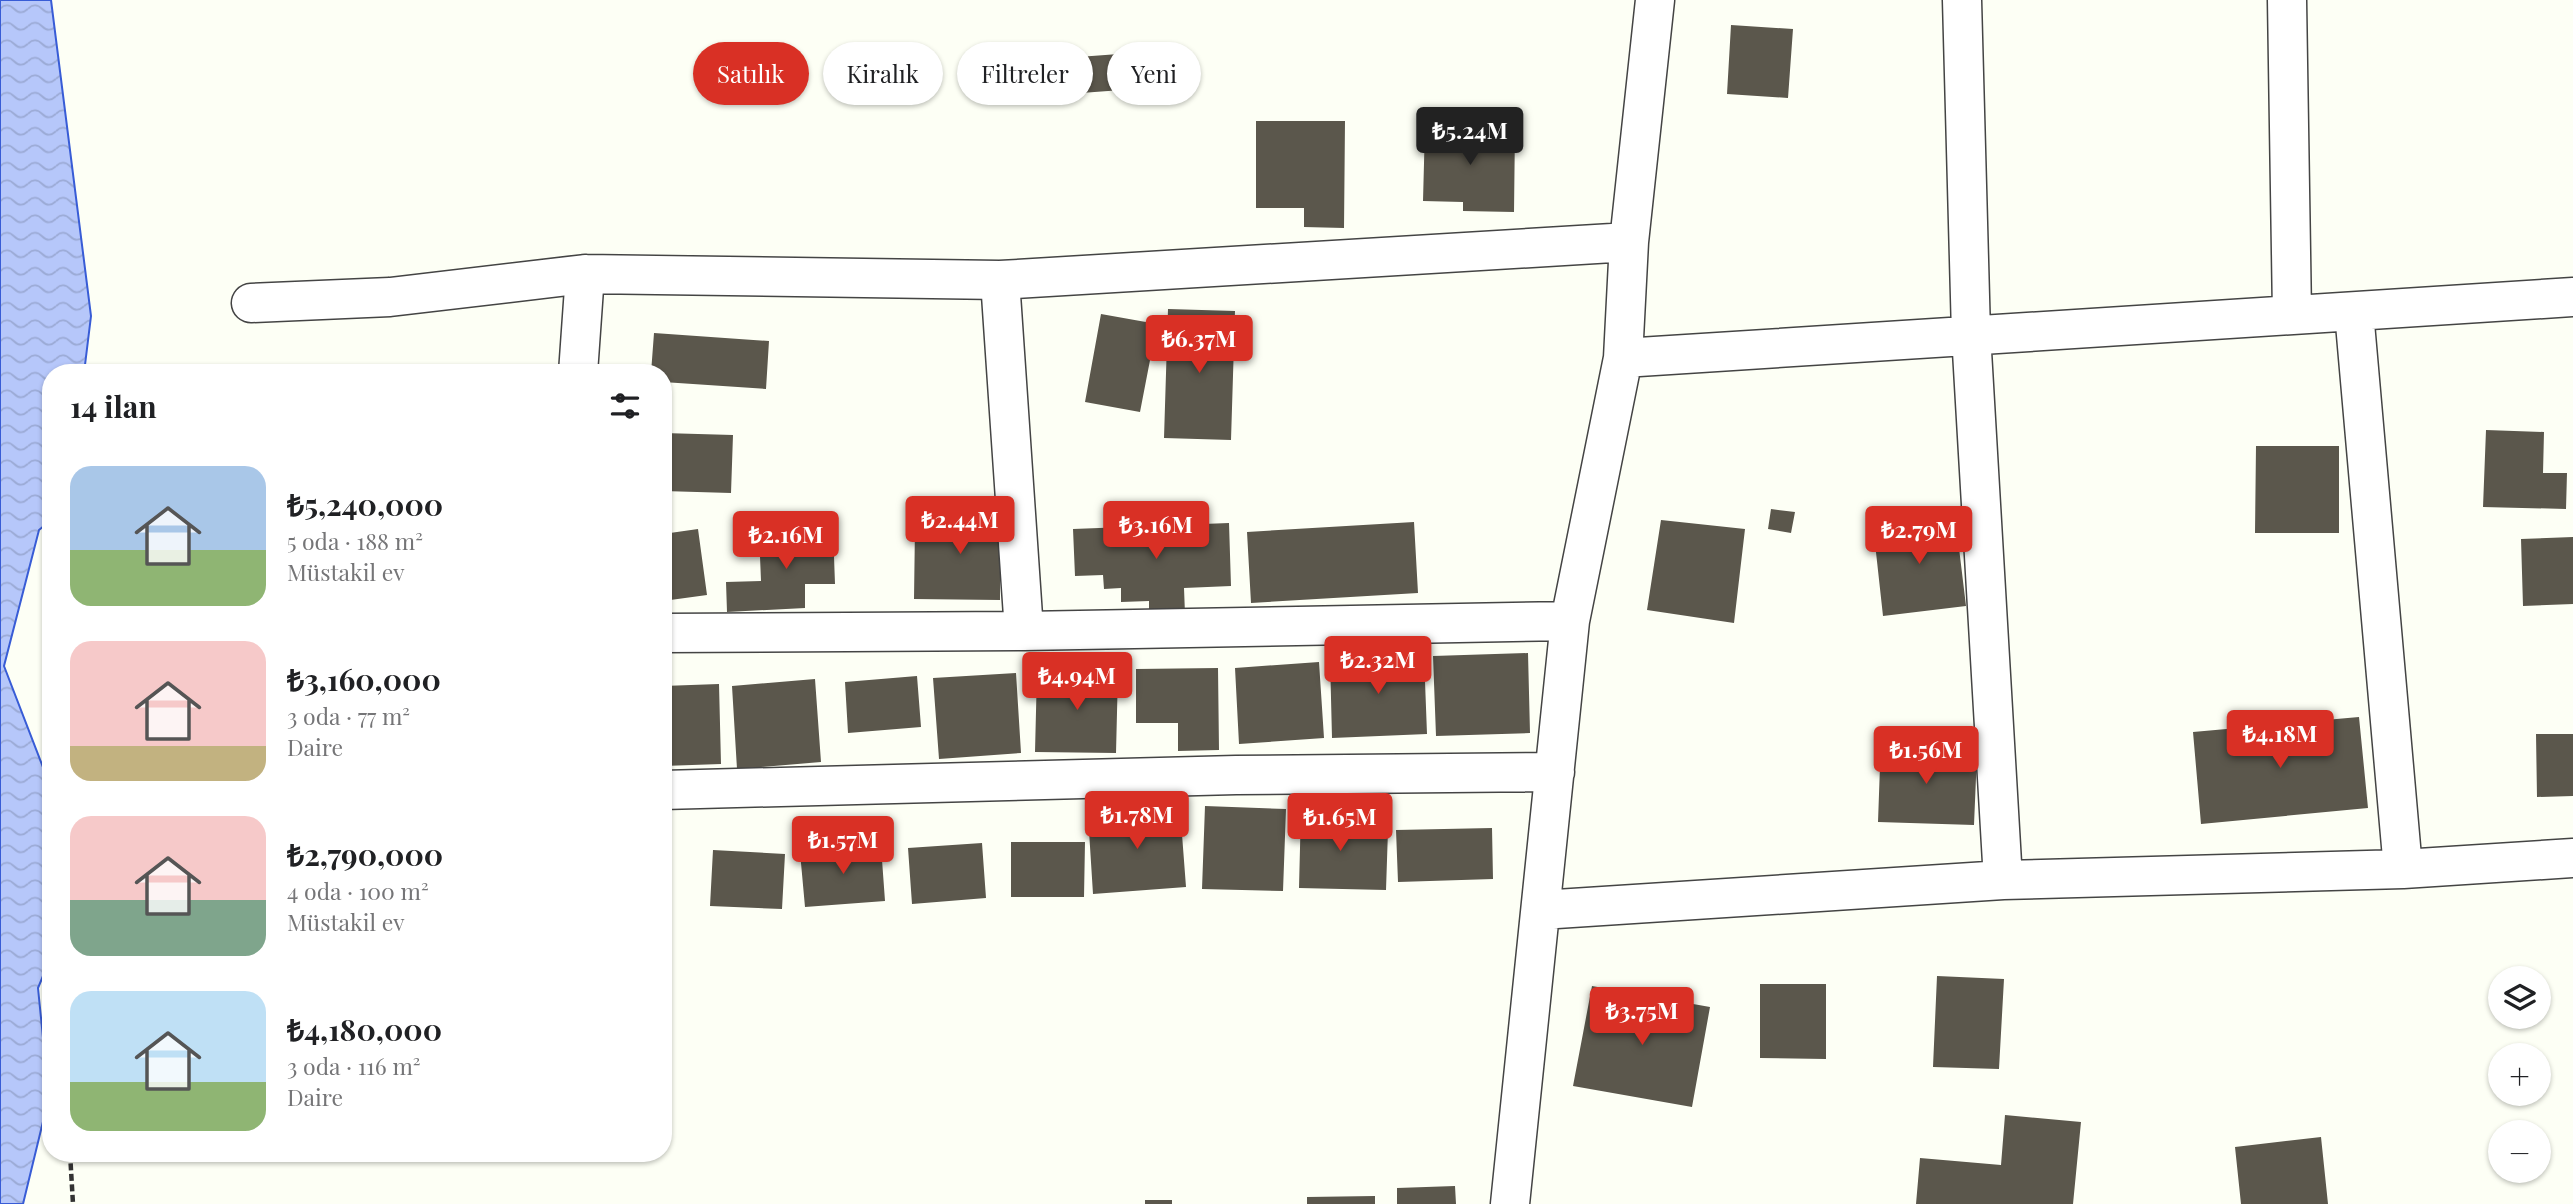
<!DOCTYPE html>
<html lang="tr">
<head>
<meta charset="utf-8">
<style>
	:root { --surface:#fff; --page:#f6f6f6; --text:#202124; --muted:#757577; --accent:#d93025 }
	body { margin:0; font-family:"Playfair Display",serif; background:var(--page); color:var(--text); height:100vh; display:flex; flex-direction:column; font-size:26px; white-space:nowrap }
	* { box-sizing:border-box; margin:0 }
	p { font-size:23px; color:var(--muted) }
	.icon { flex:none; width:38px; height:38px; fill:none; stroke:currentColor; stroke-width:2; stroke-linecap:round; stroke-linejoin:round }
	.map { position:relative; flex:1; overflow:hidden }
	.sheet { position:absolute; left:42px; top:364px; width:630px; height:798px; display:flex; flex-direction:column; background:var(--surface); border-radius:28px; box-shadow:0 2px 5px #0004 }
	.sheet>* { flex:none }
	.hud { position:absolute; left:693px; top:42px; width:665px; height:63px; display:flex; gap:14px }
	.fabs { position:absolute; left:2488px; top:966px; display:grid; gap:14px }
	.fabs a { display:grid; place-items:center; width:63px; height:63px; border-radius:50%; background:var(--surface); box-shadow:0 2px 5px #0004; font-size:35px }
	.price { position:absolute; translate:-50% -60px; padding:0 16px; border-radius:7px; background:var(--accent); color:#fff; font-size:23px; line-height:46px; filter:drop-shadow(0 2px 4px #0008) }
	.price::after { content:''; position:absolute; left:50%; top:42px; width:21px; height:16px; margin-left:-10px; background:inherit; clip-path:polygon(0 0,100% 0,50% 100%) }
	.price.current { background:#222; color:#fff }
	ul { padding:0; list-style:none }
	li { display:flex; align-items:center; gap:21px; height:175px; padding:0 28px }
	li span { display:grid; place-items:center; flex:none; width:196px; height:140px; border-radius:21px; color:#555 }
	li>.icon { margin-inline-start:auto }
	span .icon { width:84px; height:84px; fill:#fffc; stroke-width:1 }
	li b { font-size:30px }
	h2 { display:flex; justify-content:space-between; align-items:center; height:84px; padding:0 28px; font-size:30px }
	.tag { padding:0 24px; border-radius:32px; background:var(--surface); box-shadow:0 2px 5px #0004; font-size:24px; line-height:63px }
	.tag.current { background:var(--accent); color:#fff }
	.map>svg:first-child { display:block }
</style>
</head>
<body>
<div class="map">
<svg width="2573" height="1204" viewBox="0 0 2573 1204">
	<defs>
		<pattern id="water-waves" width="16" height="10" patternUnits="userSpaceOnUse" patternTransform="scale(1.75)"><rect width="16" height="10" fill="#b6c7fa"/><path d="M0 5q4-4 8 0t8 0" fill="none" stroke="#9baad5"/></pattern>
	</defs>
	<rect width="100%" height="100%" fill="#fdfff5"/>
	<path fill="url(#water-waves)" stroke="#385cd6" stroke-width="2" d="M0,0H51L91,316L84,373H51V520L39,530L4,666L51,788V957L38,988L49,1097L23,1204H0Z"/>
	<path fill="#5b574c" d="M1731,25L1793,29L1788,98L1727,94Z
		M1146,52L1149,88L1081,93L1078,57Z
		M1256,121H1345L1344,228L1304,227V208H1256Z
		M1425,125L1515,127L1514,212L1463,211V202L1423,201Z
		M1168,309L1235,311L1231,440L1164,438Z
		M1101,314L1157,324L1140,412L1085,402Z
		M654,333L769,341L766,389L663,382V373H651Z
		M2486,430L2544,432L2543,473H2567L2566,509L2483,507Z
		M663,433L733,435L731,493L663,491Z
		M2256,446H2339V533H2255Z
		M947,504L1000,505V600L914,599L915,526H947Z
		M1771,509L1795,512L1791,533L1768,529Z
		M1955,515L1966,606L1883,616L1873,525Z
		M1661,520L1745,529L1734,623L1647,610Z
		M1414,522L1418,593L1251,603L1247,532Z
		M1229,523L1231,586L1184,588L1185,614L1149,616V601L1121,602V588L1104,589L1103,575L1075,576L1073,529Z
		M698,529L707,595L663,601V534Z
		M833,529L835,584H805V608L727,612L726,582L761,581L759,532Z
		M2573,537V604L2523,606L2521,539Z
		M1528,653L1530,733L1436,736L1433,656Z
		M1424,655L1427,734L1332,738L1330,658Z
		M1319,662L1324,738L1239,744L1235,668Z
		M1218,668L1219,750L1178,751V723H1136V669Z
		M1037,671L1118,672L1116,753L1035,752Z
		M1016,673L1021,753L939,759L933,678Z
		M917,676L921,727L848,733L845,682Z
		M815,679L821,762L737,769L732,686Z
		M719,684L721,764L663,766V686Z
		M2359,717L2368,808L2201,824L2193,732Z
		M2536,734H2573V796L2537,797Z
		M1881,738L1907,739L1906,750L1977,754L1974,825L1878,822Z
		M1205,806L1286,809L1283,891L1202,889Z
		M1180,808L1186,887L1093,894L1088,815Z
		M1301,808L1344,809V828L1388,830L1386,890L1299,888Z
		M1492,828L1493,879L1398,882L1396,830Z
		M1011,842H1085L1084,897H1011Z
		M982,843L986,898L912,904L908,848Z
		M881,846L885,901L805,907L800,852Z
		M713,850L785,854L782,909L710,906Z
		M1937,976L2004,979L1999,1069L1933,1067Z
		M1760,984H1826V1059L1760,1058Z
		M1592,986L1710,1007L1692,1107L1573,1086Z
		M2005,1115L2081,1122L2073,1204H1916L1920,1158L2001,1165Z
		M2321,1137L2328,1204H2241L2235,1147Z
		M1455,1186L1456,1204H1397V1188Z
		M1375,1196V1204H1307V1197Z
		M1145,1200H1172V1204H1145Z"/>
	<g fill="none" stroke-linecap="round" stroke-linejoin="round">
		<defs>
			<path id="minor" d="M1962,0L1971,334L2003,880
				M2287,0L2292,315
				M1000,280L1024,631
				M251,303L390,297L585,274L1000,280L1629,242
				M2354,312L2403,869
				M1623,358L2573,297
				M578,373L585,274
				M663,633L1024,631L1570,621
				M663,790L1236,775L1555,772
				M1541,910L2003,880L2403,869L2573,858
				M1510,1204L1570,621L1623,358L1629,242L1655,0"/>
		</defs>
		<use href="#minor" stroke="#444" stroke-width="41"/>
		<path stroke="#333" stroke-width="4.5" stroke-dasharray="7 3.5" stroke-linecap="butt" d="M70,1153L73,1204"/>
		<use href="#minor" stroke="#fff" stroke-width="38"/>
	</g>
</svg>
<div class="fabs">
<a><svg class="icon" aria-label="layers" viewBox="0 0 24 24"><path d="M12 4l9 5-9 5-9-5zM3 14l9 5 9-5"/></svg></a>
<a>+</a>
<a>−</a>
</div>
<b class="price current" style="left:1470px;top:167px">₺5.24M</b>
<b class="price" style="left:1199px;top:375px">₺6.37M</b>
<b class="price" style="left:960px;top:556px">₺2.44M</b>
<b class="price" style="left:1156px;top:561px">₺3.16M</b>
<b class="price" style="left:1919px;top:566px">₺2.79M</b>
<b class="price" style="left:786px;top:571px">₺2.16M</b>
<b class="price" style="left:1378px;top:696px">₺2.32M</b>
<b class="price" style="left:1077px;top:712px">₺4.94M</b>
<b class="price" style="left:2280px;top:770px">₺4.18M</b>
<b class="price" style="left:1926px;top:786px">₺1.56M</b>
<b class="price" style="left:1137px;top:851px">₺1.78M</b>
<b class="price" style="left:1340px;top:853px">₺1.65M</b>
<b class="price" style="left:843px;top:876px">₺1.57M</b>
<b class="price" style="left:1642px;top:1047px">₺3.75M</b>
<div class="hud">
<a class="tag current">Satılık</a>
<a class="tag">Kiralık</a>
<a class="tag">Filtreler</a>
<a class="tag">Yeni</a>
</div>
<section class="sheet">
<h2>14 ilan<svg class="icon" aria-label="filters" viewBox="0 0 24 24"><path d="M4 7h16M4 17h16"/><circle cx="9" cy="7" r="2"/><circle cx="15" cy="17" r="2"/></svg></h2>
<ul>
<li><span style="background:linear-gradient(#a9c7e8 60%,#8fb573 0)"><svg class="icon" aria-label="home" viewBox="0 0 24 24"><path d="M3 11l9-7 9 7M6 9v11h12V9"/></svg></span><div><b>₺5,240,000</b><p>5 oda · 188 m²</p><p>Müstakil ev</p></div></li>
<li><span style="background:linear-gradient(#f6c9c9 75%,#c2b280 0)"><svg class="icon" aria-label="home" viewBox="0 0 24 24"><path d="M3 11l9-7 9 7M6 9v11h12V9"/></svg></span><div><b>₺3,160,000</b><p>3 oda · 77 m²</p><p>Daire</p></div></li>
<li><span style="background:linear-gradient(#f6c9c9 60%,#7fa58c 0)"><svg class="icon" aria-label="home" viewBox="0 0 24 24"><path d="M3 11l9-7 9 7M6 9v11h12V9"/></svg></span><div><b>₺2,790,000</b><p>4 oda · 100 m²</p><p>Müstakil ev</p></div></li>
<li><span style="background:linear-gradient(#bfe0f5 65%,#8fb573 0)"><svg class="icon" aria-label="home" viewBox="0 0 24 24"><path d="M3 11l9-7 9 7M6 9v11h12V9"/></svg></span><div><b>₺4,180,000</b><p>3 oda · 116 m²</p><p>Daire</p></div></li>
</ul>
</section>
</div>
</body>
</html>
